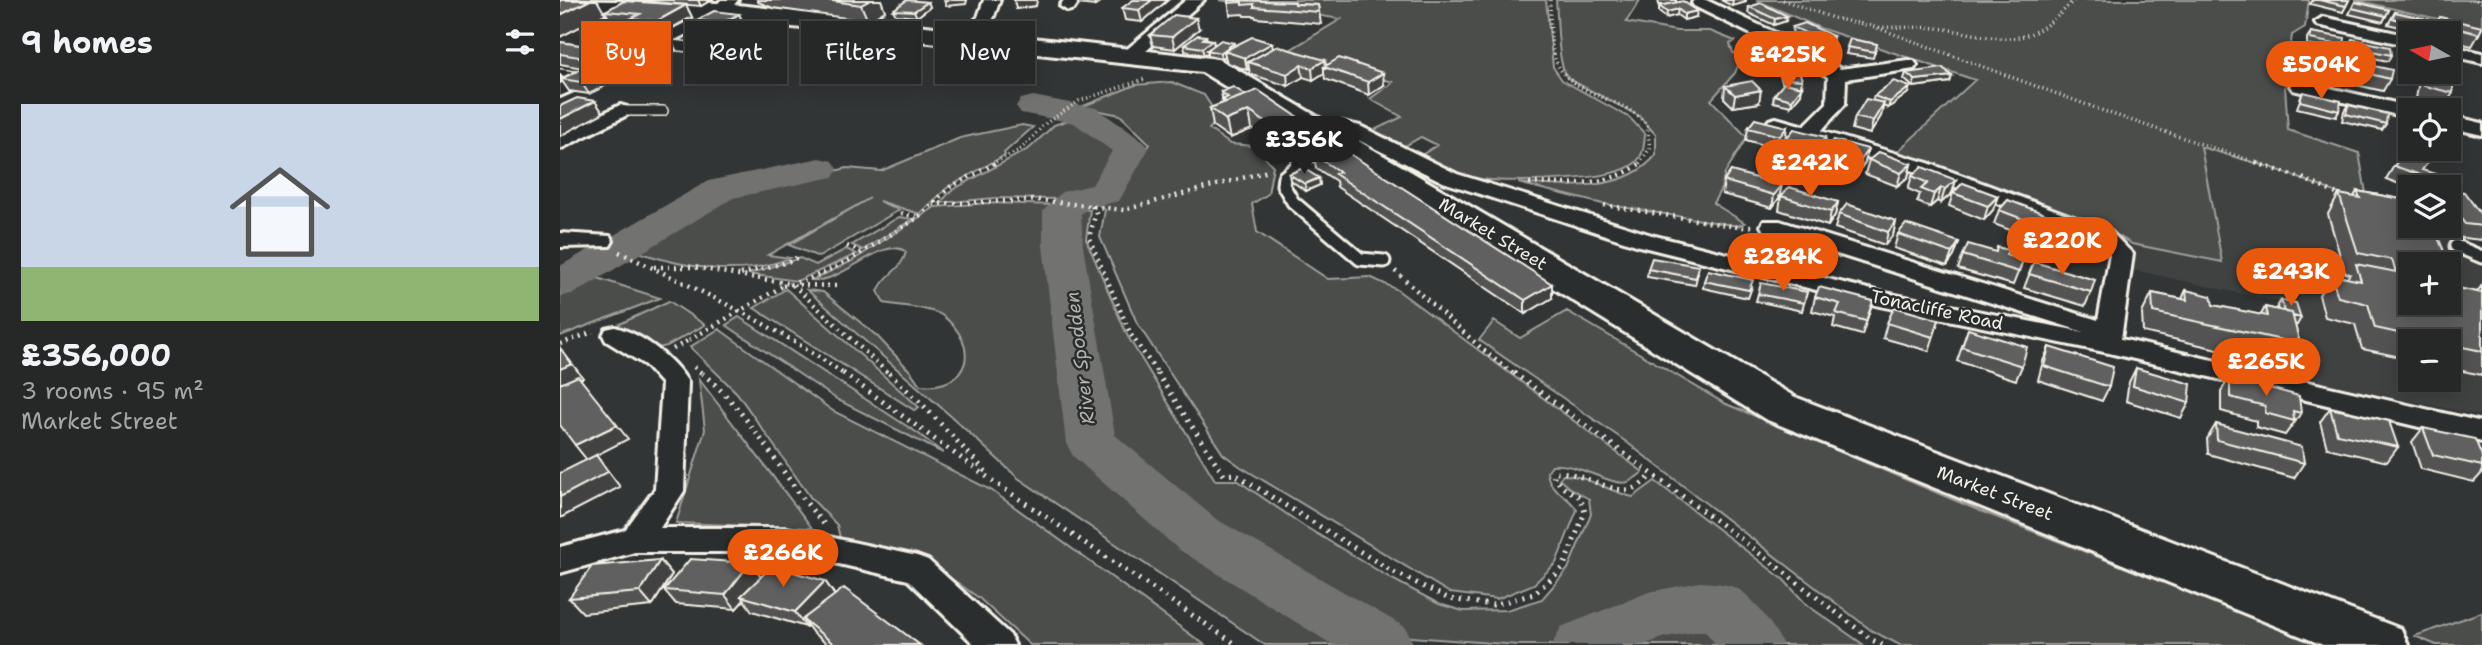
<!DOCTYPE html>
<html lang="en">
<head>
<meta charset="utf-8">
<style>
	:root { --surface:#262828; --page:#323434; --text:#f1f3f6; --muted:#a4a6a8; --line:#424445; --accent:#ea580c }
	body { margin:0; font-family:"Shantell Sans",sans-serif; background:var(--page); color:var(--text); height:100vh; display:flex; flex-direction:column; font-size:26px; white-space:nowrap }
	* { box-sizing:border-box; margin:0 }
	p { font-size:23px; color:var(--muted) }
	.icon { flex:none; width:38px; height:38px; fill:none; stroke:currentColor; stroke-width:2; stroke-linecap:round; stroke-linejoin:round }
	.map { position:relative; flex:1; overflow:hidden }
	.side { display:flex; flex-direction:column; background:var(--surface); width:560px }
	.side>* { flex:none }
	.hud { position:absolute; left:21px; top:21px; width:665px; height:63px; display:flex; gap:14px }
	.needle { width:46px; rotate:279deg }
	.fabs { position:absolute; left:1838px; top:21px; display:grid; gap:14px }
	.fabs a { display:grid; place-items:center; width:63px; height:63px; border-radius:0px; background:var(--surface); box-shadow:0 4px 18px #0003,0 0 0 2px var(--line); font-size:35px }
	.price { position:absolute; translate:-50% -60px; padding:0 16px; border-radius:24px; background:var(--accent); color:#fff; font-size:23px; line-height:46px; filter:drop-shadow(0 2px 4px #0008) }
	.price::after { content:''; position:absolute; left:50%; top:42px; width:21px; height:16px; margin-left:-10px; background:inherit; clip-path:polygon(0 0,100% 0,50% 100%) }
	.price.selected { background:#222; color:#fff }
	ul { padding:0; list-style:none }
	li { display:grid; align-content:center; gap:14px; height:371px; padding:0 21px }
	li span { display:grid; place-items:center; height:217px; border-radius:0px; color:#555 }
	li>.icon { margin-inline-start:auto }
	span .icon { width:126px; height:126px; fill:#fffc; stroke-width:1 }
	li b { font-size:30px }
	h2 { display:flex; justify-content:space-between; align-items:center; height:84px; padding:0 21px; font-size:30px }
	.pill { padding:0 24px; border-radius:0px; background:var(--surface); box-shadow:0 4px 18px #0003,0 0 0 2px var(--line); font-size:24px; line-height:63px }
	.pill.selected { background:var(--accent); color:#fff }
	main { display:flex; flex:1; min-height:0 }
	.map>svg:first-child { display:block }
</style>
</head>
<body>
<main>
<section class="side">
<h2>9 homes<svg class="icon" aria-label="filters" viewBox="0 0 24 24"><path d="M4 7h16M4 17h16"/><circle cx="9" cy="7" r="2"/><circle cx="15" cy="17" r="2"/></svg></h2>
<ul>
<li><span style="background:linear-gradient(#c9d6e8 75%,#8fb573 0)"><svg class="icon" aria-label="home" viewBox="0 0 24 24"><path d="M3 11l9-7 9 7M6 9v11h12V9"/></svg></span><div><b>£356,000</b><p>3 rooms · 95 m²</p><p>Market Street</p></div></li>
</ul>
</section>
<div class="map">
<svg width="1922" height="645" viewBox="0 0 1922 645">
	<rect width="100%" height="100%" fill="#323535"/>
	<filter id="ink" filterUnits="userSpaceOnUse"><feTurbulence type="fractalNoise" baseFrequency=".0143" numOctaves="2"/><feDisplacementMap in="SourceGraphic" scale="14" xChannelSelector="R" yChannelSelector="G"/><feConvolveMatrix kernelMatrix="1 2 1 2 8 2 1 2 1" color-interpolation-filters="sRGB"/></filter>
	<g filter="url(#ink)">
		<path fill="#404242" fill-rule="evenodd" d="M1415,80L1713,168L1850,221V226H1861L1922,249V416L1751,380L1733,305L1573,270L1572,244L1540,225L1337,152ZM1850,264H1888V303H1850ZM1850,341H1888V380H1850Z"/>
		<path fill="#4b4d4c" stroke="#a09f9a" stroke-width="2" d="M659,0H986L993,67L1002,80L1070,118L1085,134C1084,145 1084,155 1075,163C1054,182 950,183 921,179C901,177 879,163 860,156L877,145L861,137L843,147L812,131L842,117L810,99L833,82L725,53L781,19Z
			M996,0H1080L1066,22L1117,31H1150L1175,41L1170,44L1173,53L1183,55L1175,73L1151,100L1187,137L1165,173L1161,189L1153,203L1185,223L1178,226L1043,204L958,183C1003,186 1064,194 1096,155V135L1079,116L1007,78C997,61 998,21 996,0Z
			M1196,0H1749L1745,27L1732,35L1725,86L1728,130L1799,153L1808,205L1713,168L1641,147L1662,262L1572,244L1540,225L1337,152L1415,80L1260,28Z
			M1795,0H1922V30V29Z
			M611,82L644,95L659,118L649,129L670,144L695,146L713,166L708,194L692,204L697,232L768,279L810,277L836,289L1083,472C1079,475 1073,480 1068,482C1052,487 1017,462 992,465L987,472C989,492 1008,494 1017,510L996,563L974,584L937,599L890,593L681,467L663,454L577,323L540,237L545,210L536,203L553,194L590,144L560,115L521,107L575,85Z
			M515,118L555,150L542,190L502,199L435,198L380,203L392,190L470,148L494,125Z
			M462,125L473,127L444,153L445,155L387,188L360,214L319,201L339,210L259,257L229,245L310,198L208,255L230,258C178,279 121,267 69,249L155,200L287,168L321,171L400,138Z
			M428,203L497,205L490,214L521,448L628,540L802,645H705L458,478L393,418L247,290L263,292L317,336L351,372L360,385C410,390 421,346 383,316C374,308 338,306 324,303L318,291C326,272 341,272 346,252C324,234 283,284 252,280L290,262L375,207Z
			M511,207L530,210L526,239L567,335L655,480H677L744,526L832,579L879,604L903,611L947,610L982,599L1008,569L1031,514L1029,499L1008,487L999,479L1003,475C1026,475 1050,492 1073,497L1095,481L1223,579L1247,605L1304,645H1211L1164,604L1130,600L1090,609L1008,645H959L838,636L685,546L621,504L543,438L508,236L507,210Z
			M339,217L353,219L303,250L292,245Z
			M286,249L297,254L237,281L188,274L240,258L256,265Z
			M28,275L100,298L0,336V291Z
			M226,289L359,407L354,410L194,308Z
			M109,301L145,325L107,346L98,348L51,328Z
			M1007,311L1164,403L1418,510L1763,645H1340L1312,631L1065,441L919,340L934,321L960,338Z
			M179,317L359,434L383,453L278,400L166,325Z
			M159,329L273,411L431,490L645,645H470L419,598L362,558L280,538L277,525L251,498L177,393L130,347Z
			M139,379L252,528L116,523L145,430Z
			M1922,612V645H1876L1855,636Z
			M1108,621L1143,622L1162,645H1065Z"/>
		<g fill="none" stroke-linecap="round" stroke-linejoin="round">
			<path fill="#727370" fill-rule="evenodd" d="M473,96L536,108L583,141L589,148L559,201L528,208L521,214L523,246L555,435L656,519L845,627L854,645H773L618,549L513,456L506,443L483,246V211L502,192L532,185L552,151L514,123L461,113L456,106L461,99Z
				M260,158L273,161L278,169L273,177L173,198L15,293L0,297V266L148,181Z
				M1140,582C1153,583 1166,583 1178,589C1195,599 1215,628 1223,645H1156L1145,631H1140L1105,637L1084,645H992L1001,627L1089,592Z"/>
			<defs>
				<path id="service-far1" d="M36,37L204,55
					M0,74L25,78
					M60,111H103
					M736,164L768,151"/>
				<path id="service" d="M741,163L724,177L723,185L733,202L800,259L824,261
					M1896,246L1922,257"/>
				<path id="minor" d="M161,0H178L166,14L85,55H73L70,51L154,8Z
					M424,0H440L433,19L413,40H401L399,36L418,17Z
					M504,0H520L514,9L508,11L500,6Z
					M626,0H644L578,58H566L563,54L566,50Z
					M1134,0H1146L1260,54L1280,69L1348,60L1354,61L1357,65L1354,69L1286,79L1285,104L1261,131L1368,163L1549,230L1573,254L1561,339L1922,422V442L1549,353L1320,306L1079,246L883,182L788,135L764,138L754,132L757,128L782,122L800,126L897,174L1095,236L1320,292L1524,332L1204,231L1201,226L1204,221H1220L1538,320L1550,255L1533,240L1354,171L1209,128L1206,124L1209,120L1216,118L1244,126L1267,103L1268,77L1248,62L1134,6L1132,3Z
					M1763,17L1850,36V46L1757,25L1755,22Z
					M1888,45L1922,53V63L1888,55Z
					M37,68L46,73L43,77L0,96V84Z
					M1739,81L1857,108L1858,110H1850V118L1733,90L1730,86L1733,82Z
					M60,105L67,107L69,111L67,115L0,149V135Z
					M1888,115L1922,123V135L1888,127Z
					M0,233L50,236L53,241L50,246L0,247Z
					M55,327C83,334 113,358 128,382L124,491L100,528H227L357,556L368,560L450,635L455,645H415L348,580L227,552H75L0,573V547L65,530L95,489L102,384L85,365L46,341L43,335L46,329Z"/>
				<path id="primary" d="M0,0L160,3L659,59L1235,397L1841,629L1848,645H1763L1205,419L642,72L160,19L0,12Z"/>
			</defs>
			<use href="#service-far1" stroke="#f4f1e8" stroke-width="12"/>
			<use href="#service" stroke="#f4f1e8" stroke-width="17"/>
			<use href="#minor" stroke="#f4f1e8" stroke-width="6"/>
			<use href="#primary" stroke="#f4f1e8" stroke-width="6"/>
			<path stroke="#f4f1e8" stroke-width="3.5" stroke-dasharray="1 3.5" stroke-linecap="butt" d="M990,0C991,58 988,76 1046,99C1062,105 1076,112 1087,125L1090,148L1079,164
				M1223,0L1273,18L1312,26L1552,114L1701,164
				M1916,0L1922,2
				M1319,27C1341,28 1364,26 1385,29C1447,39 1465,52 1514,0
				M432,164L461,149L486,123L519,101L585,79"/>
			<path stroke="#f4f1e8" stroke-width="4.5" stroke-dasharray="2 5" stroke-linecap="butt" d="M1696,163L1744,179L1783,197
				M969,183C1006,184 1050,187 1081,163
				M373,204L477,200L564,210L708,171
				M1044,205L1178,227H1194
				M532,206L536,212L529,238L571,335L599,375
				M341,213L358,217
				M287,246L301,252
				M59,252C137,289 215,325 285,375
				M94,267H133L230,284
				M835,271L929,355L956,375
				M181,274L228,262L240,256
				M233,285L330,375
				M239,285L280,286
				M223,286L247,280L288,261L359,217L390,187L436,163
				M0,344L33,332
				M113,349L129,340
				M134,367L144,375"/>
			<path stroke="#f4f1e8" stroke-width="5" stroke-dasharray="2 6" stroke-linecap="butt" d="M142,373C192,414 221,476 264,524
				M283,373L437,484L677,645
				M329,373L362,404L429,475
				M597,373L664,475L675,474L830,570L889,599L933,605L974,594L1003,568L1025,512L1020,497L1004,488L994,478V472C1021,470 1053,497 1075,488C1081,485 1087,479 1093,475
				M954,373L1177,536L1312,640L1323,645"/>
			<use href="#service-far1" stroke="#2a2d2e" stroke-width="9"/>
			<use href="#service" stroke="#2a2d2e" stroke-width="11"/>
			<use href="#minor" fill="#2a2d2e" fill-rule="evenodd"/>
			<use href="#primary" fill="#2a2d2e" fill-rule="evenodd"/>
			<path stroke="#f4f1e8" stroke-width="4.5" stroke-dasharray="2 5" stroke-linecap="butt" d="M129,340L223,286"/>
		</g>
		<path fill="#525352" stroke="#f4f1e8" stroke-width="2" d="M79,0H151L141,6L80,1Z
			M197,0H321L325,11L308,21L213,8L198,2Z
			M517,0H543L535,6L518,4Z
			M608,0L582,22L565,20L562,8Z
			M668,0L758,5L761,24L696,18L695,16H684L683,14L670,15Z
			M1098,0H1116V3L1136,17L1124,20L1117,15L1106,18L1099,12V6L1104,5H1099Z
			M1161,0H1186V2L1172,6Z
			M1753,0H1789L1783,12L1750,4Z
			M368,2L370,7L357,17L336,15L333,10Z
			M1795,2L1829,10L1823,22L1789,14Z
			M126,5L132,17L103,33L76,31L72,24L51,22L45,11Z
			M1189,7L1227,16L1226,21L1214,25L1188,13Z
			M1835,12L1870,20L1864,33L1828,24Z
			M1880,17L1919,34L1912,46L1888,40V33H1871Z
			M137,20H182L165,29L140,26Z
			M1233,27L1273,36L1272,42L1258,46L1232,33Z
			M639,29L615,49L593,46L590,35Z
			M1751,32L1784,46L1781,52L1747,45V38Z
			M646,36L647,39L653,40L654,45L713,48L824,85L809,95L765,79L764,73L753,80L743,77L728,86L690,74L689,69L687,70L667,63L665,56L661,59L648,56V52L644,55L625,51L624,45Z
			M109,38L116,50L29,94L9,91L2,81L0,82V74L2,78L23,68L0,64V42L38,48L44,58Z
			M1290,39L1317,44L1313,58L1286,54Z
			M1792,39L1831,55L1828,61L1789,53V45Z
			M1189,49L1224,62L1211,67L1188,55Z
			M1888,55L1901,70L1897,77L1893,76V93L1885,105L1856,99L1858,86L1862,78L1863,72H1888Z
			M1745,58L1781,75L1777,81L1739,72Z
			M1792,61L1830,79L1823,91L1783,82L1785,73Z
			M1220,67L1242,80L1241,86H1235L1241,94L1231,106L1213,102L1214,95L1223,85L1219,73Z
			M1346,73L1392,76L1390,82L1353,87L1344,79Z
			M1165,86L1199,103L1173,107L1164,98Z
			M661,92L756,146L731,157L692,129L670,138L653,126L650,108L663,103Z
			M1743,92L1779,111L1776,117L1737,108Z
			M1348,93L1328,108L1323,106L1321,116L1310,134L1292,129L1295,117L1312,101L1314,96Z
			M1788,105L1826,124L1822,130L1782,121L1784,111Z
			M1195,119L1225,140L1218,149L1186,140L1188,128Z
			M1888,121L1898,138L1890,151L1880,149H1888Z
			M1266,137L1263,150L1257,160L1224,151L1227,138Z
			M1274,140L1305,162L1298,172L1264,162L1267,149Z
			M754,155L992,298L965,314L777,187L776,181L756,168Z
			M1309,160L1351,164L1348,177L1337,186L1305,174Z
			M1834,166L1885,177L1878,187L1850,188L1826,179Z
			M1171,171L1219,198L1212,208L1162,194L1164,181Z
			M729,174L759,178L760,185L746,191L730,180Z
			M1352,176L1396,180L1392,193L1381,203L1377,201L1370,207L1357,202L1360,194L1348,189Z
			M1403,183L1433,210L1424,220L1389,206L1393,193Z
			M1888,190L1922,216V238L1921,240L1895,237L1887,226H1888Z
			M1797,191L1846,200L1850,209V226H1863L1874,228L1893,273L1888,280V264H1850V303H1888V286L1917,292L1922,285V375L1888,368V341H1850V359L1802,349L1795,324L1765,317L1759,295L1771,275L1787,278L1790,274L1785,273L1768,214L1779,194L1794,197Z
			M1221,196L1278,202L1275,215L1268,226L1219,210Z
			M1448,200L1480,227L1471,238L1434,224L1439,210Z
			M1279,214L1336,221L1333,235L1325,245L1275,228Z
			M1496,217L1537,232L1531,245L1523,257L1482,241L1487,227Z
			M1338,234L1399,242L1394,256L1387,266L1334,248Z
			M1403,255H1446L1463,260L1453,285L1398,269Z
			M1474,262L1531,292L1525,306L1464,288Z
			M1088,269L1138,273L1135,285L1087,277Z
			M1144,281L1192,287L1188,298L1143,288Z
			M1626,290L1653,305L1701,315L1705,307L1718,310L1717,307L1721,300L1741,318L1737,325H1735L1740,344L1727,365L1583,332L1582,313L1592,293L1622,299Z
			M1247,292L1242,311L1196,301L1198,294Z
			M1255,297L1313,301L1302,335L1273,327L1275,317L1252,311Z
			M1379,320L1369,351L1323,338L1327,323Z
			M1408,329L1462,366L1456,380L1397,361Z
			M1489,347L1549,387L1542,401L1478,380L1483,361Z
			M1576,368L1629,403L1621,418L1566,401L1569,382Z
			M1670,377L1741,413L1725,435L1696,427V421L1661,411V391Z
			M1770,408L1838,447L1827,462L1767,448L1760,422Z
			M1656,424L1744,463L1734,478L1648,454L1647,439Z
			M1863,428L1922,456V473L1914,482L1861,469L1852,442Z
			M100,560L112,574L92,606L23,613L9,598Z
			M201,577L265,581L275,595L360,645H268L253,633L247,625L246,627L192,611L184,600L176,609L116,604L104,590Z"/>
		<path fill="#424342" stroke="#f4f1e8" stroke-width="2" d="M30,0H37L45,14L0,37V15Z
			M138,0H151L141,6Z
			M310,0H321L325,11L308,21L301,5Z
			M384,0H407L406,4L386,6Z
			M454,0H477L476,6L456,9Z
			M533,0H543L535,6Z
			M592,0H608L582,22L579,10Z
			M1173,0H1186V2L1172,6Z
			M368,2L370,7L357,17L354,11Z
			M126,5L132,17L103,33L97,21Z
			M1118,9L1117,15L1106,18L1107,12Z
			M1137,11L1136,17L1124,20V14Z
			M179,14L182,20L165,29L162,23Z
			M1227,16L1226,21L1214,25L1215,19Z
			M636,18L639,29L615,49L612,37Z
			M1273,36L1272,42L1258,46L1260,40Z
			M109,38L116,50L29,94L21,82Z
			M653,40L654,46L647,50L648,52L644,55L642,48Z
			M674,43L675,49L664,51L665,56L661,59L660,53Z
			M712,43L714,55L688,62L689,69L687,70L685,58Z
			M38,48L45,59L26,69L19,57Z
			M1225,56L1224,62L1211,67L1212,61Z
			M765,60L766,68L764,67V73L753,80L752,68Z
			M741,65L743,77L728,86L727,74Z
			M823,73L824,85L809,95L808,82Z
			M1392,76L1390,82L1353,87L1355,80Z
			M1242,87L1241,94L1231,106L1232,100Z
			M1350,87L1348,93L1328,108L1330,102Z
			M1201,90L1199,103L1173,107L1175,95Z
			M35,101L43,113L0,136V119Z
			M1324,103L1321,116L1310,134L1313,121Z
			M689,111L692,129L670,138L666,120Z
			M1227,127L1225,140L1218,149L1220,136Z
			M754,128L756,146L731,157L728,138Z
			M1266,137L1263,150L1257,160L1260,147Z
			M1308,149L1305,162L1298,172L1301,159Z
			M1351,164L1348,177L1337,186L1341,173Z
			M759,178L760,185L746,191L745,184Z
			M1396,180L1392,193L1381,203L1385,189Z
			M1222,185L1219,198L1212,208L1214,195Z
			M1381,188L1377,201L1370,207L1374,194Z
			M1438,196L1433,210L1424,220L1428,206Z
			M1278,202L1275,215L1268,226L1271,212Z
			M1485,214L1480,227L1471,238L1476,224Z
			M1336,221L1333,235L1325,245L1328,232Z
			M1537,232L1531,245L1523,257L1528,243Z
			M1399,242L1394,256L1387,266L1392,253Z
			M992,284V298L965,314V300Z
			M0,348L23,378L0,389Z
			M57,425L68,439L27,460L15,445Z
			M36,455L60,487L0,518V497Z
			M100,560L112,574L92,606L80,592Z
			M190,563L201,577L181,596L184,600L176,609L165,595Z
			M265,581L275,596L243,619L247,625L246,627L235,612Z"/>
		<path fill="#5f605f" stroke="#f4f1e8" stroke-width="2" d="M0,0H30L0,15Z
			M266,0H310L301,5Z
			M347,0L368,2L354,11L333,10Z
			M573,0H592L579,10L562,8Z
			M668,0L735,2V4L758,5L759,12L694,7V4L682,5V2L668,3Z
			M1759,0H1789L1786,6Z
			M64,1L126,5L97,21L70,19L80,14L45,11Z
			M1123,1L1137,11L1124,14L1118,9L1107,12L1099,6Z
			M1795,2L1829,10L1826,16L1792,8Z
			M1201,3L1227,16L1215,19L1189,7Z
			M154,11L179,14L162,23L137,20Z
			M1835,12L1870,20L1867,27L1832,18Z
			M614,15L636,18L612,37L590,35Z
			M1880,17L1922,27V28L1919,34L1877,23Z
			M1245,23L1273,36L1260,40L1233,27Z
			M1751,32L1785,38L1784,46L1750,39Z
			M90,35L109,38L21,82L1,79Z
			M638,35L646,36L643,39L653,40L642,48L624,45Z
			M692,37L712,43L685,58L664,51Z
			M1290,39L1317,44L1315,52L1287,47Z
			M1792,39L1830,47L1831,55L1792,47Z
			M661,40L674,43L660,53L647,50Z
			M0,42L38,48L19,57L0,54Z
			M1201,44L1225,56L1212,61L1189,49Z
			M717,46L765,60L752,68L741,65L727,74L688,62Z
			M1888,55L1900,58L1901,70L1888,68Z
			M779,58L823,73L808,82L764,67Z
			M1745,58L1783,66L1781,75L1743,66Z
			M1792,61L1832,70L1830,79L1790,69Z
			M1220,67H1238L1242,80L1224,79Z
			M1383,68L1392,76L1355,80L1346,73Z
			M1888,71L1893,72V80L1866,74V72Z
			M1865,74L1893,80V93L1864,86Z
			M1192,81L1201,90L1175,95L1165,86Z
			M1334,81L1350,87L1330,102L1314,96Z
			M1224,83L1242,87L1232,100L1214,95Z
			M673,87L686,95L666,102L662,100L668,97L661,92Z
			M698,90L754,128L728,138L689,111L666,120L650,108Z
			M1743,92L1781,101L1779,111L1740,101Z
			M17,98L35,101L0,119V106Z
			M1306,99L1324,103L1313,121L1295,117Z
			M1788,105L1827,114L1826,124L1786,114Z
			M1195,119L1227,127L1220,136L1188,128Z
			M1888,121L1893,122L1898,138L1888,136Z
			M1234,129L1266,137L1260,147L1227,138Z
			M1274,140L1308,149L1301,159L1267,149Z
			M776,145L992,284L965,300L775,174L780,172L754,155Z
			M1319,152L1351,164L1341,173L1309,160Z
			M1844,153L1869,161L1862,170L1885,177L1881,182L1834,166Z
			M1362,167L1396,180L1385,189L1381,188L1374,194L1361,189L1368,183L1352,176Z
			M743,168L759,178L745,184L729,174Z
			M1171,171L1222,185L1214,195L1164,181Z
			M1403,183L1438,196L1428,206L1393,193Z
			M1229,187L1278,202L1271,212L1221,196Z
			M1888,190L1904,192L1922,216V226L1905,224L1888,201Z
			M1797,191L1846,200L1850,209V226H1863L1874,228L1893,273L1888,272V264H1850V303H1888V286L1922,293V351L1888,344V341H1875L1815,328L1808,304L1778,297L1771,275L1801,281L1796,264L1836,272L1832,260L1798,253L1779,194L1800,198Z
			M1448,200L1485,214L1476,224L1439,210Z
			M1287,204L1336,221L1328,232L1279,214Z
			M1496,217L1537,232L1528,243L1487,227Z
			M1346,224L1399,242L1392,253L1338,234Z
			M1408,244L1436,252L1437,247L1448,250L1446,255L1463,260L1459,272L1403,255Z
			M1092,258L1139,266L1136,278L1088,269Z
			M1474,262L1535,280L1531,292L1469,274Z
			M1148,270L1193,280L1189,290L1144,281Z
			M1201,283L1247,292L1244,303L1198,294Z
			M1259,287L1313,301L1306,321L1276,313L1280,304L1255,297Z
			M1626,290L1651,296L1653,305L1707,316L1705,307L1732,313L1740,344L1593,312L1592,293L1627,300Z
			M1721,300L1736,303L1741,318L1733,316L1732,313L1725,312Z
			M1334,307L1379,320L1373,337L1327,323Z
			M1408,329L1467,347L1462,366L1402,347Z
			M1489,347L1553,367L1549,387L1484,366Z
			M0,348L12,364L0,369Z
			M1576,368L1631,384L1629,403L1573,386Z
			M18,376L57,425L15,445L0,425V384Z
			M1670,377L1739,396L1741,413L1733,411L1734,421L1705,413V406L1670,397Z
			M1770,408L1829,421L1838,447L1777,434Z
			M1656,424L1742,447L1744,463L1657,440Z
			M1863,428L1915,439L1922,456V466L1873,455Z
			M36,455L48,472L0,497V473Z
			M130,559L190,563L165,595L104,590Z
			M100,560L80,592L9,598L32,566Z
			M212,566L265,581L235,612L181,596Z
			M284,588L360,645H275L243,619Z"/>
	</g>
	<g text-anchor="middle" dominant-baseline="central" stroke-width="5" stroke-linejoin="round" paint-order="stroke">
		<g font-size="18" fill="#f4f1e8" stroke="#2a2d2e">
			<text transform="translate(933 234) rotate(31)">Market Street</text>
			<text transform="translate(1377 310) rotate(12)">Tonacliffe Road</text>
			<text transform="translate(1435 493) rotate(21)">Market Street</text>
		</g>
		<g font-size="19" font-style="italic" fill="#b3b2ac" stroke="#2a2d2e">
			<text transform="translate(520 358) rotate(-97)">River Spodden</text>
		</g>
	</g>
</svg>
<div class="fabs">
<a><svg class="needle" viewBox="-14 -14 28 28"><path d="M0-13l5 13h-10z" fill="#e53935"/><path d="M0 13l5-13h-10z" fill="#a4a6a8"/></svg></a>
<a><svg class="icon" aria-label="locate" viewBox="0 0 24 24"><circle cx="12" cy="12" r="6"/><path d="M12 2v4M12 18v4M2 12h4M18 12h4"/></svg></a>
<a><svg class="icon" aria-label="layers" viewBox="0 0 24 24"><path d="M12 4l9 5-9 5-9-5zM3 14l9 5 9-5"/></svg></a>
<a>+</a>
<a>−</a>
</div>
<b class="price" style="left:1228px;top:91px">£425K</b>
<b class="price" style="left:1761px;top:101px">£504K</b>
<b class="price selected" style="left:744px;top:176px">£356K</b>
<b class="price" style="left:1250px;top:199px">£242K</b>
<b class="price" style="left:1502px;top:277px">£220K</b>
<b class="price" style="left:1223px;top:293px">£284K</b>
<b class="price" style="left:1731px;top:308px">£243K</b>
<b class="price" style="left:1706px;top:398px">£265K</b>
<b class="price" style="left:223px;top:589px">£266K</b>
<div class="hud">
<a class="pill selected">Buy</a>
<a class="pill">Rent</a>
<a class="pill">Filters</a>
<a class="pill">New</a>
</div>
</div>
</main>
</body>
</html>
